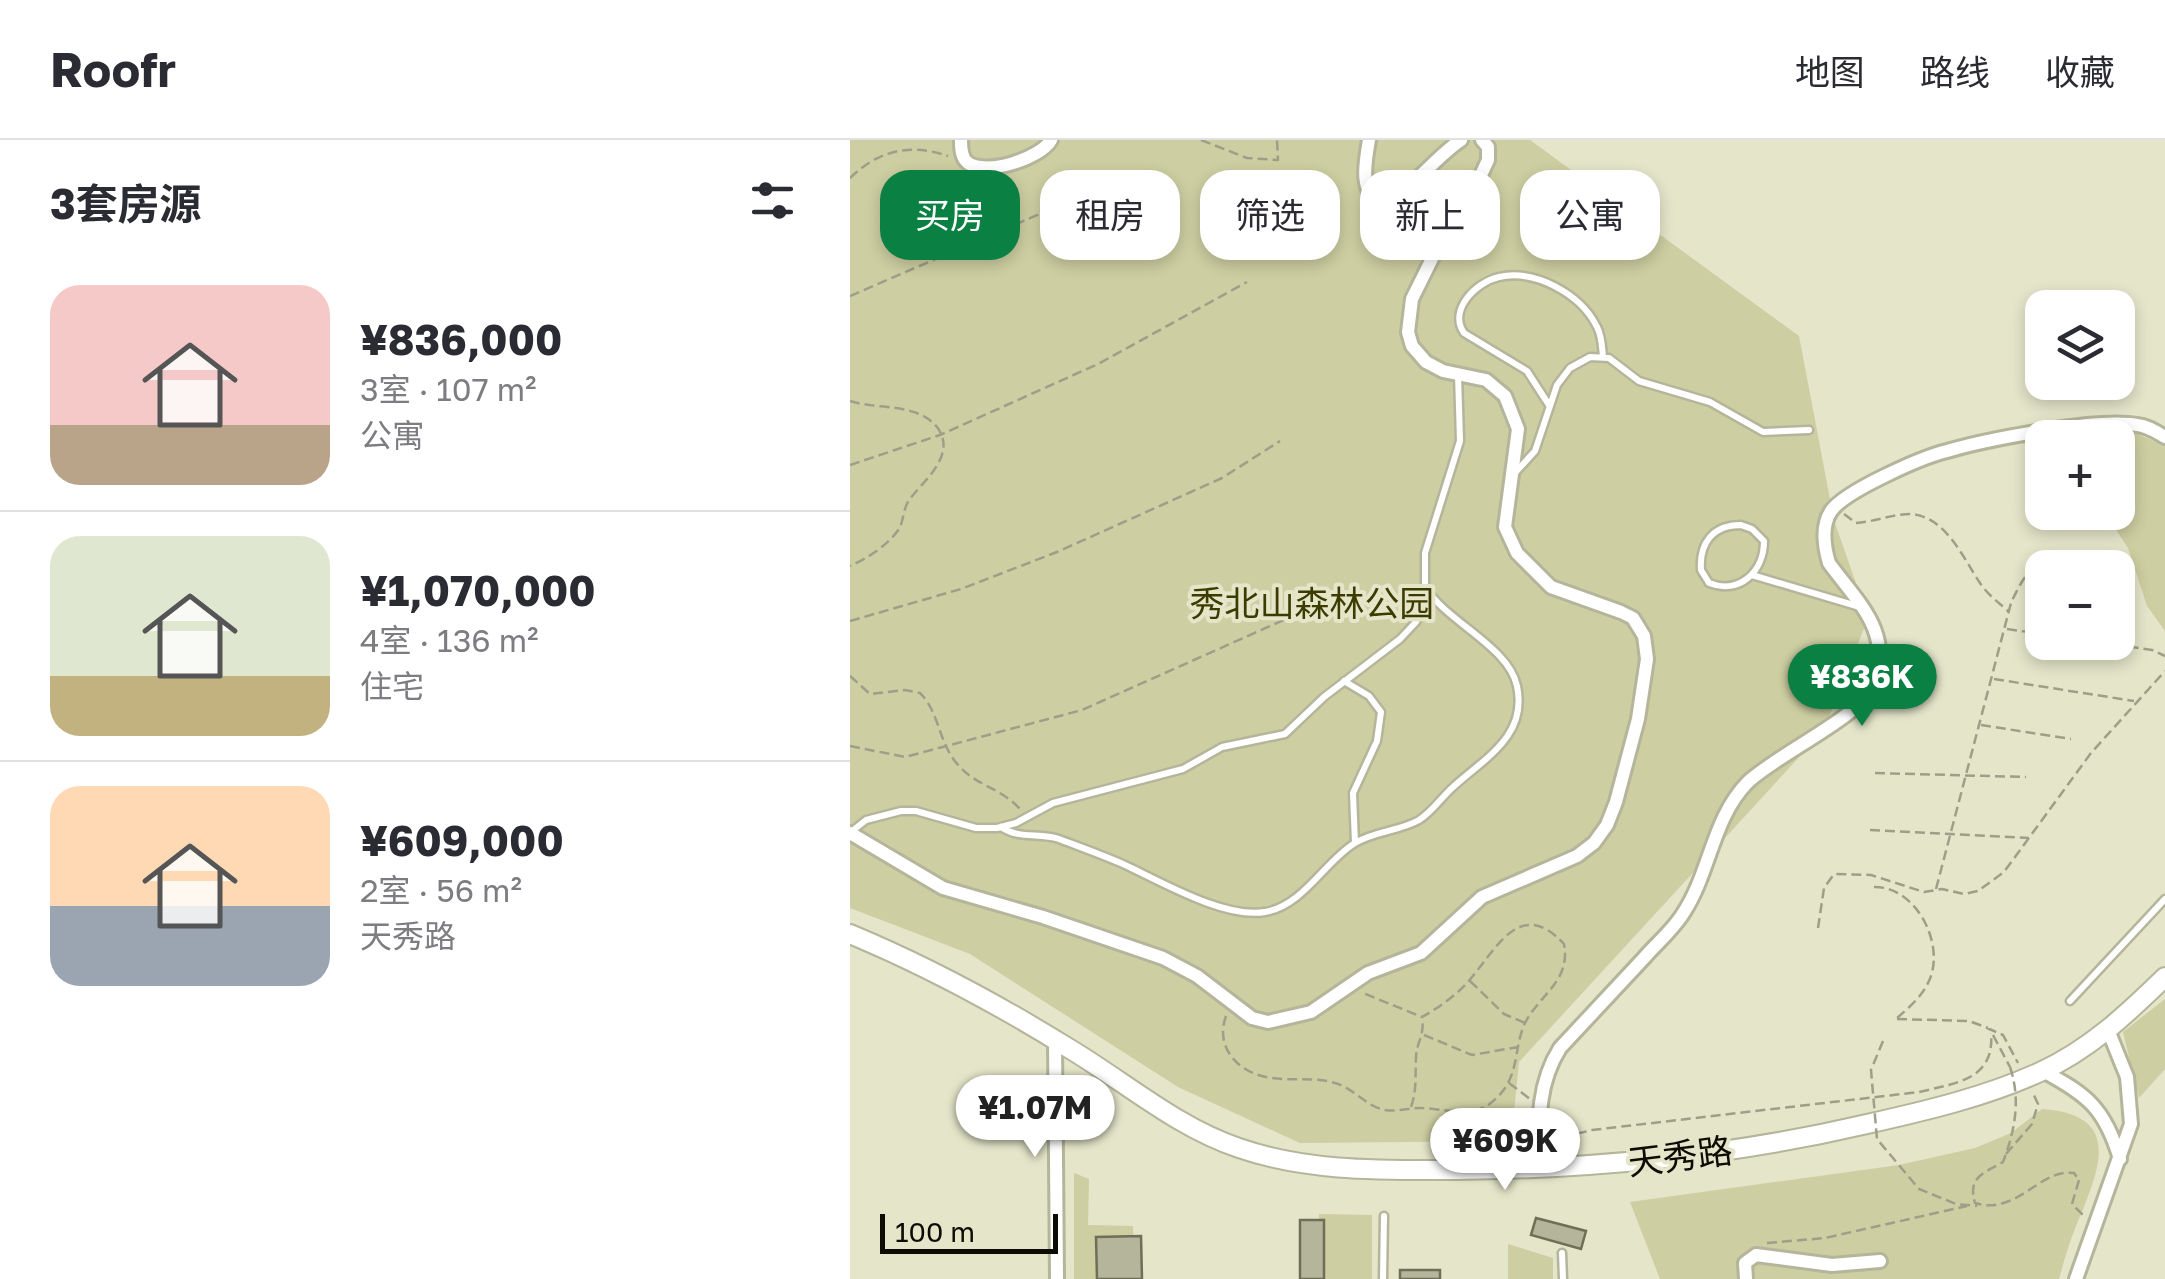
<!DOCTYPE html>
<html lang="zh">
<head>
<meta charset="utf-8">
<style>
	:root { --surface:#fff; --page:#f7f7f7; --text:#2b2b33; --muted:#7c7c81; --line:#e1e1e2; --accent:#0b8043 }
	body { margin:0; font-family:"Golos Text","Noto Sans SC",sans-serif; background:var(--page); color:var(--text); height:100vh; display:flex; flex-direction:column; font-size:38px; white-space:nowrap }
	* { box-sizing:border-box; margin:0 }
	p { font-size:32px; color:var(--muted) }
	.icon { flex:none; width:55px; height:55px; fill:none; stroke:currentColor; stroke-width:2; stroke-linecap:round; stroke-linejoin:round }
	.map { position:relative; flex:1; overflow:hidden }
	.panel { display:flex; flex-direction:column; background:var(--surface); width:850px }
	.panel>* { flex:none }
	.top-card { position:absolute; left:30px; top:30px; width:950px; height:90px; display:flex; gap:20px }
	.buttons { position:absolute; left:1175px; top:150px; display:grid; gap:20px }
	.buttons a { display:grid; place-items:center; width:110px; height:110px; border-radius:20px; background:var(--surface); box-shadow:0 5px 15px #0003; font-size:50px }
	.scale { position:absolute; left:30px; bottom:25px; width:178px; box-sizing:border-box; padding-left:10px; border:5px solid #0c0c04; border-top:0; font-size:28px; line-height:35px; white-space:nowrap; color:#0c0c04; -webkit-text-stroke:8px #e4e5c9; paint-order:stroke }
	.price { position:absolute; translate:-50% -85px; padding:0 22px; border-radius:35px; background:#fff; color:#222; font-size:32px; line-height:65px; filter:drop-shadow(0 2px 5px #0008) }
	.price::after { content:''; position:absolute; left:50%; top:60px; width:30px; height:22px; margin-left:-15px; background:inherit; clip-path:polygon(0 0,100% 0,50% 100%) }
	.price.active { background:var(--accent); color:#fff }
	ul { padding:0; list-style:none }
	li { display:flex; align-items:center; gap:30px; height:250px; padding:0 50px }
	li+li { border-top:2px solid var(--line) }
	li span { display:grid; place-items:center; flex:none; width:280px; height:200px; border-radius:30px; color:#555 }
	li>.icon { margin-inline-start:auto }
	span .icon { width:120px; height:120px; fill:#fffc; stroke-width:1 }
	li b { font-size:42px }
	h2 { display:flex; justify-content:space-between; align-items:center; height:120px; padding:0 50px; font-size:42px }
	.pill { padding:0 35px; border-radius:30px; background:var(--surface); box-shadow:0 5px 15px #0003; font-size:35px; line-height:90px }
	.pill.active { background:var(--accent); color:#fff }
	header { display:flex; align-items:center; gap:60px; box-sizing:border-box; height:140px; padding:0 50px; background:var(--surface); border-bottom:2px solid var(--line) }
	header strong { font-size:48px }
	nav { display:flex; gap:55px; margin-inline-start:auto; font-size:35px }
	main { display:flex; flex:1; min-height:0 }
	.map>svg:first-child { display:block }
</style>
</head>
<body>
<header>
<strong>Roofr</strong>
<nav><a>地图</a><a>路线</a><a>收藏</a></nav>
</header>
<main>
<section class="panel">
<h2>3套房源<svg class="icon" aria-label="filters" viewBox="0 0 24 24"><path d="M4 7h16M4 17h16"/><circle cx="9" cy="7" r="2"/><circle cx="15" cy="17" r="2"/></svg></h2>
<ul>
<li><span style="background:linear-gradient(#f6c9c9 70%,#b9a48a 0)"><svg class="icon" aria-label="home" viewBox="0 0 24 24"><path d="M3 11l9-7 9 7M6 9v11h12V9"/></svg></span><div><b>¥836,000</b><p>3室 · 107 m²</p><p>公寓</p></div></li>
<li><span style="background:linear-gradient(#dfe7d0 70%,#c2b280 0)"><svg class="icon" aria-label="home" viewBox="0 0 24 24"><path d="M3 11l9-7 9 7M6 9v11h12V9"/></svg></span><div><b>¥1,070,000</b><p>4室 · 136 m²</p><p>住宅</p></div></li>
<li><span style="background:linear-gradient(#ffd9b3 60%,#9aa5b1 0)"><svg class="icon" aria-label="home" viewBox="0 0 24 24"><path d="M3 11l9-7 9 7M6 9v11h12V9"/></svg></span><div><b>¥609,000</b><p>2室 · 56 m²</p><p>天秀路</p></div></li>
</ul>
</section>
<div class="map">
<svg width="1315" height="1139" viewBox="0 0 1315 1139">
	<rect width="100%" height="100%" fill="#e4e5c9"/>
	<path fill="#cdcea1" d="M0,0H680L949,196L984,380L1018,478L974,590L669,922L661,1001L450,1003L328,947L120,814L0,768Z
		M1231,293H1285L1315,306V491L1297,466L1278,408L1255,373L1268,372V298L1198,297Z
		M1315,859V929L1289,958L1273,892Z
		M1192,969C1276,975 1248,1032 1226,1086C1219,1103 1214,1121 1209,1139H810L780,1062L1049,1025L1125,1008L1161,993Z
		M224,1033L239,1039L238,1085L283,1086L284,1139H224Z
		M469,1074L522,1075V1139H468Z
		M658,1104L703,1118V1139H658Z"/>
	<path fill="#b4b59a" stroke="#6e6f56" stroke-width="2.5" d="M686,1078L736,1091L731,1109L681,1095Z
		M450,1080H474V1139H450Z
		M291,1096L292,1139H247L246,1097Z
		M550,1130H590V1139H550Z"/>
	<g fill="none" stroke-linecap="round" stroke-linejoin="round">
		<defs>
			<path id="lane" d="M699,265L677,231L614,193C598,170 626,142 649,137C685,129 731,154 747,187C752,196 752,207 753,217
				M663,335L685,311L707,245L720,228L740,217L759,218L789,241L860,262L913,292L959,290
				M891,385L902,389L914,401C914,432 889,455 859,443L851,430C849,403 863,385 891,385Z
				M902,435L1010,467
				M494,541L519,556L531,572L527,601L503,653L505,703
				M151,687C170,700 189,692 209,699C230,707 252,715 273,724C310,741 374,779 415,772C453,766 475,721 505,703C525,691 550,691 569,680C582,672 591,658 602,648C633,619 678,597 667,546C659,507 597,482 575,447
				M1,692L16,680L51,671H66L126,688H147L166,683L203,663L333,629L372,607L435,594L474,557L550,499L566,482L575,458V413L610,301L608,234
				M1220,861L1315,759
				M712,1113L713,1139
				M533,1139L534,1076"/>
			<path id="street" d="M111,0C111,8 111,18 118,23C137,36 191,18 201,0
				M519,0C515,23 509,52 531,65C550,62 588,14 611,0
				M0,693L93,748L193,777L313,818L347,836L402,878L418,882L461,872L518,833L571,813L632,757L727,716L744,703L757,685L766,662L788,579L797,519L794,496L783,478L771,472L701,447L667,413L655,387L668,289L655,256L636,240L593,231L576,222L562,206L558,192L562,159L607,68L631,35L638,20V7L632,0
				M205,900L207,1139
				M1193,931C1238,955 1255,969 1270,1019
				M690,1029C689,986 686,946 710,908C738,878 766,848 794,818C807,803 824,789 834,772C860,732 863,677 898,642C926,615 1013,575 1024,545C1043,491 1008,463 979,423C974,406 971,386 981,371C995,351 1072,317 1097,311C1138,299 1248,278 1287,285C1298,286 1306,292 1315,297
				M896,1139L895,1123L906,1115L982,1125L1030,1121
				M1226,1139L1281,984L1277,937L1258,890"/>
			<path id="secondary" d="M0,794C77,826 149,865 220,909C275,942 328,988 389,1008C458,1032 533,1030 605,1030C746,1029 880,1016 1017,984C1075,971 1135,957 1190,932C1239,910 1277,874 1315,837"/>
		</defs>
		<use href="#lane" stroke="#b4b59a" stroke-width="11"/>
		<use href="#street" stroke="#b4b59a" stroke-width="18"/>
		<use href="#secondary" stroke="#b4b59a" stroke-width="22"/>
		<path stroke="#9e9f89" stroke-width="2.5" stroke-dasharray="10 5" stroke-linecap="butt" d="M351,0L397,18L428,20L427,0
			M0,38C29,10 60,3 98,16
			M0,156L236,54
			M0,261C27,270 66,262 87,287C108,315 73,341 59,360C53,369 54,380 49,389C39,404 17,419 0,426
			M0,325L90,295L248,224L397,142
			M994,374L1006,383C1024,382 1042,374 1060,374C1096,376 1113,418 1130,443C1137,454 1148,462 1158,471
			M0,481L111,449L207,412L372,338L430,301
			M1157,489L1192,494
			M1249,502L1302,510L1315,516
			M0,536L20,554L55,550L70,553C88,571 88,596 102,617C121,646 148,645 170,669
			M1144,539L1284,561
			M1131,585L1221,599
			M0,606L55,617L232,570L447,474
			M1025,633L1176,637
			M1020,690L1179,698
			M1024,747C1067,746 1097,807 1078,843C1071,858 1057,869 1046,879
			M1086,749L1161,463C1168,448 1178,426 1195,421L1273,427
			M968,788L974,748L984,734L1021,735L1074,752L1092,749L1114,754L1128,751L1154,732L1241,613L1315,531
			M620,841L654,874L675,883
			M376,876C365,906 386,931 416,937C439,942 462,936 485,943C503,948 514,964 531,969C543,973 557,968 570,968C591,968 619,978 638,965C672,941 662,911 675,883C690,854 721,841 714,804C669,755 645,812 617,843C604,857 588,868 572,877L513,853
			M1047,879L1119,881L1138,888
			M1137,888L1153,895L1168,923
			M574,895L622,915L668,907
			M1143,895L1160,927
			M659,943L680,959
			M561,967C567,950 565,936 566,918C566,903 575,895 572,879
			M704,1013L726,994L742,990L1069,952C1106,943 1145,940 1141,893
			M1156,1014L1182,984L1188,964L1183,953
			M1229,1040L1222,1064L1234,1076
			M917,1103L975,1098L1117,1066"/>
		<use href="#lane" stroke="#fff" stroke-width="6"/>
		<use href="#street" stroke="#fff" stroke-width="12"/>
		<use href="#secondary" stroke="#fff" stroke-width="18"/>
		<path stroke="#9e9f89" stroke-width="2.5" stroke-dasharray="10 5" stroke-linecap="butt" d="M1033,901L1021,930L1027,999L1069,1049L1106,1064L1127,1066
			M1160,927C1171,960 1165,990 1153,1022C1135,1033 1117,1036 1125,1063C1167,1076 1190,1028 1224,1033L1229,1040"/>
	</g>
	<g text-anchor="middle" dominant-baseline="central" stroke-width="8" stroke-linejoin="round" paint-order="stroke">
		<g font-size="35" fill="#3d3c00" stroke="#e4e5c9">
			<text x="462" y="463">秀北山森林公园</text>
		</g>
		<g font-size="35" fill="#0c0c04" stroke="#e4e5c9">
			<text transform="translate(830 1016) rotate(-7)">天秀路</text>
		</g>
	</g>
</svg>
<div class="buttons">
<a><svg class="icon" aria-label="layers" viewBox="0 0 24 24"><path d="M12 4l9 5-9 5-9-5zM3 14l9 5 9-5"/></svg></a>
<a>+</a>
<a>−</a>
</div>
<div class="scale">100 m</div>
<b class="price active" style="left:1012px;top:589px">¥836K</b>
<b class="price" style="left:185px;top:1020px">¥1.07M</b>
<b class="price" style="left:655px;top:1053px">¥609K</b>
<div class="top-card">
<a class="pill active">买房</a>
<a class="pill">租房</a>
<a class="pill">筛选</a>
<a class="pill">新上</a>
<a class="pill">公寓</a>
</div>
</div>
</main>
</body>
</html>
